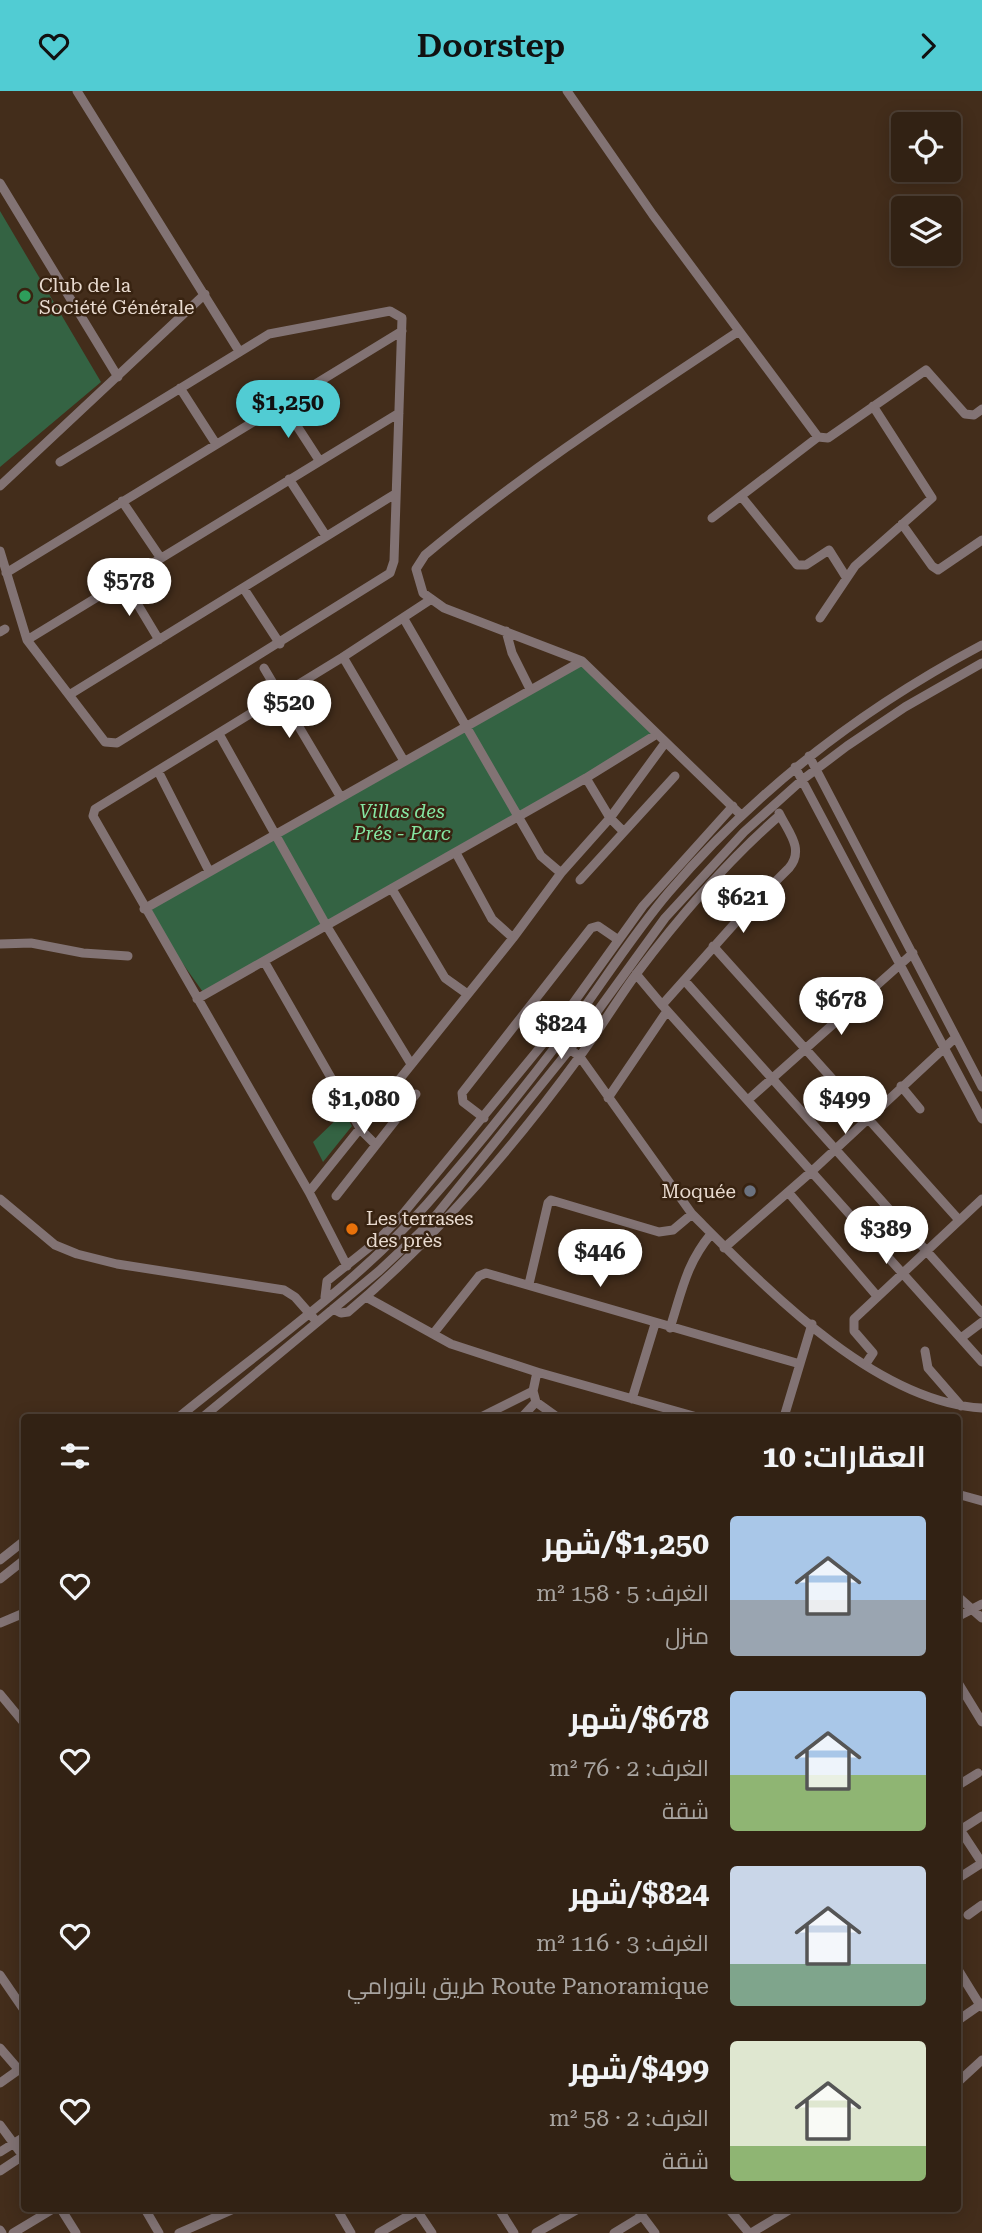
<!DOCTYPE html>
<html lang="ar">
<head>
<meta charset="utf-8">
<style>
	:root { --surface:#322214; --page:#3a2a1d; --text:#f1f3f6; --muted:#a8a4a0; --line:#4d3f34; --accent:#51ccd3 }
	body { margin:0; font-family:"Roboto Serif",Cairo,serif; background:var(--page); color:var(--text); direction:rtl; height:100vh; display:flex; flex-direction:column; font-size:26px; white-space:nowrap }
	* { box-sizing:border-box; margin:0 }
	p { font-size:23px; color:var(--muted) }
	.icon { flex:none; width:38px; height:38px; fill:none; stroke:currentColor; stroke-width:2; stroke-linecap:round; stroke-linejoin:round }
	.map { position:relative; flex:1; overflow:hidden; direction:ltr }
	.sheet { position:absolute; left:21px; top:1323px; width:940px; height:798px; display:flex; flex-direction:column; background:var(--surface); border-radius:7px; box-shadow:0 4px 18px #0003,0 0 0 2px var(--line); direction:rtl }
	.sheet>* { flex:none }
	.tools { position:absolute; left:891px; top:21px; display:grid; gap:14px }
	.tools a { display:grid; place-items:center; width:70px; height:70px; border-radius:7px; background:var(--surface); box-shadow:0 4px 18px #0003,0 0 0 2px var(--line); font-size:35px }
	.price { position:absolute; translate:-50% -60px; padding:0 16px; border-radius:24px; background:#fff; color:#222; font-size:23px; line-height:46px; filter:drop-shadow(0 2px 4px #0008) }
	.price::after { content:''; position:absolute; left:50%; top:42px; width:21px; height:16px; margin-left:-10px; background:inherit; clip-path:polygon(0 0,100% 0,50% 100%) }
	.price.selected { background:var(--accent); color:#111 }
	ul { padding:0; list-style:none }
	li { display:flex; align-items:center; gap:21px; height:175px; padding:0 35px }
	li span { display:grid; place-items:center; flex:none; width:196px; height:140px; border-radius:7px; color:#555 }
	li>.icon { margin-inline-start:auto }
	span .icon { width:84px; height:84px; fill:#fffc; stroke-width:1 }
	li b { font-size:30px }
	h2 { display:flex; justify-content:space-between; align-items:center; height:84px; padding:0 35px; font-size:30px }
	header { display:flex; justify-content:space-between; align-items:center; height:91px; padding:0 35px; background:var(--accent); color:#111; font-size:32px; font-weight:600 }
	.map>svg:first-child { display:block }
</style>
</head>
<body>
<header><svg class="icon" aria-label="forward" viewBox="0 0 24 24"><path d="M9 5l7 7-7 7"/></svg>Doorstep<svg class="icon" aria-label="heart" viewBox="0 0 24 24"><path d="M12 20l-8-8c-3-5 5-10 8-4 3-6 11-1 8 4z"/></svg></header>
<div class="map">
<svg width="982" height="2142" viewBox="0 0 982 2142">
	<rect width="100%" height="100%" fill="#432d1b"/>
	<path fill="#346343" d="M0,120L101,291L0,376Z
		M582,570L657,643L205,904L144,818Z
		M344,1021L352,1035L323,1071L313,1051Z"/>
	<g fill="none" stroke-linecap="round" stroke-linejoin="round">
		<path stroke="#827374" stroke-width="9" d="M77,0L239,260
			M567,0L653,124L818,346L828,347L926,279L965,323L974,324L982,318
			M0,92L118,286
			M739,240C632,311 524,381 425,464L416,478L423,502L444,517L582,570L741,724
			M180,297L216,353
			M282,312L319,369
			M289,388L326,445
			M0,395L205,203
			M741,405L797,474H806L829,459L846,486
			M122,410L160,466
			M712,427L818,346
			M902,433L932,475L938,479L982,449
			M0,460L27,549L105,651L117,652L390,482L394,470L402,227L390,220L269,243L60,371
			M6,482L402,240
			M123,489L159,549
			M244,498L280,553
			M820,527L855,475L932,407L873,315
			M404,528L541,765L561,782
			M506,540L512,562L530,598
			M0,541L5,538
			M27,549L399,322
			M343,566L404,670
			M264,577L340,705
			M69,604L395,403
			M219,643L326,834L411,973
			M809,665L982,996
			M795,676L982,1028
			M158,680L209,780
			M586,687L610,727L623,740
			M456,762L492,828L513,847
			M580,789L675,685
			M392,798L445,887L466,902
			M144,818L582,570
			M0,853L31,852L83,862L128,865
			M713,855L959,1129
			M264,870L361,1039L376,1054
			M636,883L662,914L744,822L789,777C805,758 788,741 779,722
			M684,889L982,1222
			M197,908L586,687L657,643
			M662,914L982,1271
			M527,922L554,946
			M565,954L580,966L692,1123
			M901,995L920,1018
			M608,1007L667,920
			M749,1008L913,862
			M484,1027L463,1011L462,1002L591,837L598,835L617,848
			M309,1101L513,847L561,782L610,727L665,652
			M788,1101L877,1205
			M336,1105L416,1003
			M0,1108L55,1154L77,1163L117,1173L284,1199L295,1206L317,1231
			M724,1157L811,1081L955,947
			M347,1175L309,1101L93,725L95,718L343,566L430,509
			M529,1193L548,1112L551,1109L659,1141L673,1139L692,1123C765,1196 874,1311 982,1317
			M325,1206L327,1190L377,1150L402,1124L551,943L643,815L733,715
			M366,1206L451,1253L537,1281L697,1326
			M333,1218L341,1222L348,1221C436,1147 512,1058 580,965C600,938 617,909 637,882C680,825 726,771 780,724
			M670,1237C682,1200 686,1173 711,1143
			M433,1243L479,1185L486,1182L800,1273
			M961,1247L982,1231
			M925,1260L928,1277L961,1315
			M865,1274L873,1262L854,1240V1228L982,1108
			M533,1300L536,1311L557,1326
			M632,1308L655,1233
			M179,1326C262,1258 355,1194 427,1113C473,1061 517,1006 559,951C597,901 629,848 669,801C757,698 863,617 982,554
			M203,1326L379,1180L429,1133L570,958L665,827L744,741L802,689L847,655L905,616L982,572
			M481,1326L533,1300L537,1281
			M522,1326L536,1311
			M784,1326L812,1233
			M957,1403L982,1410
			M0,1469L24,1450
			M0,1488L24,1469
			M957,1505L982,1527
			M957,1526L982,1513
			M0,1532L24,1522
			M957,1590L982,1631
			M0,1603L24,1632
			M957,1649H958
			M957,1695L978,1682
			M957,1734L982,1772
			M957,1741L982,1725
			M957,1788L982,1772
			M968,1824L982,1814
			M957,1877L980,1914L982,1912
			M0,1884L24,1919
			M957,1930L980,1914L982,1916
			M0,1957L19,1979
			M0,1992L24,1975
			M957,1992L982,1969
			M0,2034L23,2065
			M0,2061L24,2046
			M0,2080L24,2064
			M61,2118L76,2142
			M145,2118L159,2142
			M337,2118L351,2142
			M416,2118L432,2142
			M499,2118L514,2142
			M637,2118L655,2142
			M729,2118L749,2142
			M0,2139L2,2142
			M13,2142L53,2118
			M179,2142L234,2118
			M379,2142L420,2118
			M536,2142L578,2118
			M614,2142L642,2125
			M751,2142L791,2118"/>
	</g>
	<circle fill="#2e9e5b" stroke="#382311" stroke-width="2.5" cx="25" cy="205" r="7"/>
	<circle fill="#6b7280" stroke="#382311" stroke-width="2.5" cx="750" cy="1100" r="7"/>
	<circle fill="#e8710a" stroke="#382311" stroke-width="2.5" cx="352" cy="1138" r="7"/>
	<g text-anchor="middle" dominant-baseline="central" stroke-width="5" stroke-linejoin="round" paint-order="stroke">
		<g font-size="19" fill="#e8dacf" stroke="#382311" text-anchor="start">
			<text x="39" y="194">Club de la<tspan x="39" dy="22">Société Générale</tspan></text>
			<text x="736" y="1100" text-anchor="end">Moquée</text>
			<text x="366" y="1127">Les terrases<tspan x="366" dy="22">des près</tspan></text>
		</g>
		<g font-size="19" font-style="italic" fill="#85e6a2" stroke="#382311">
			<text x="402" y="720">Villas des<tspan x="402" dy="22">Prés - Parc</tspan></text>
		</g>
	</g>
</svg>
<div class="tools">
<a><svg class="icon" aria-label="locate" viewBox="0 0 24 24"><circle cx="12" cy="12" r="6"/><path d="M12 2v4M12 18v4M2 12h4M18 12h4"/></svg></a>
<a><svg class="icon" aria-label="layers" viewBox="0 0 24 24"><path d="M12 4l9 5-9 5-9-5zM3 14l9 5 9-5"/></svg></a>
</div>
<b class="price selected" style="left:288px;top:349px">$1,250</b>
<b class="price" style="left:129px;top:527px">$578</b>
<b class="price" style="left:289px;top:649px">$520</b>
<b class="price" style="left:743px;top:844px">$621</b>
<b class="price" style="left:841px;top:946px">$678</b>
<b class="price" style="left:561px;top:970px">$824</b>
<b class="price" style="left:364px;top:1045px">$1,080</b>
<b class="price" style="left:845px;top:1045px">$499</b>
<b class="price" style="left:886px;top:1175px">$389</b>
<b class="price" style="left:600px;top:1198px">$446</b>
<section class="sheet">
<h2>العقارات: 10<svg class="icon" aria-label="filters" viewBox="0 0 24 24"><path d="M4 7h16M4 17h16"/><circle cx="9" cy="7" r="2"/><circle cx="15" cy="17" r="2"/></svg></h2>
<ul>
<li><span style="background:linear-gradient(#a9c7e8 60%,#9aa5b1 0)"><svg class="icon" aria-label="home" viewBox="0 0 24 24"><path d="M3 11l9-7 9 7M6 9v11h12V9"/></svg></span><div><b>$1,250/شهر</b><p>الغرف: 5 · 158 m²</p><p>منزل</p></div><svg class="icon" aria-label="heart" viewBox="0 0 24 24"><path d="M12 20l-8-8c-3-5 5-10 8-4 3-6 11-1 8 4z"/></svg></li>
<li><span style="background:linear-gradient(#a9c7e8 60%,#8fb573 0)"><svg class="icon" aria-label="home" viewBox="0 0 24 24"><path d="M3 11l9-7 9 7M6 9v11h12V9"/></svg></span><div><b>$678/شهر</b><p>الغرف: 2 · 76 m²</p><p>شقة</p></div><svg class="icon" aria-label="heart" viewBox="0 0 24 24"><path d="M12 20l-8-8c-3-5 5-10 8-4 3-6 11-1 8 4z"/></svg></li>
<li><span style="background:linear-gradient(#c9d6e8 70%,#7fa58c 0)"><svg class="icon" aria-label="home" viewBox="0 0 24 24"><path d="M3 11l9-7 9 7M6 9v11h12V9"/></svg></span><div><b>$824/شهر</b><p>الغرف: 3 · 116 m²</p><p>Route Panoramique طريق بانورامي</p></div><svg class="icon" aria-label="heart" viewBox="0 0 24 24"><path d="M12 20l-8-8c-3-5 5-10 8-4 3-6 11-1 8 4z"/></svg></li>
<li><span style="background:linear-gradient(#dfe7d0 75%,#8fb573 0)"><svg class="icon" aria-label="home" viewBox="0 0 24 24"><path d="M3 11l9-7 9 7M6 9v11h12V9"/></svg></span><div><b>$499/شهر</b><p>الغرف: 2 · 58 m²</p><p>شقة</p></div><svg class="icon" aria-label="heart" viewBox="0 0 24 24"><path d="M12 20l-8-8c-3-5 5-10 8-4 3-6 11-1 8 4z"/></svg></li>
</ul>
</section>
</div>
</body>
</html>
